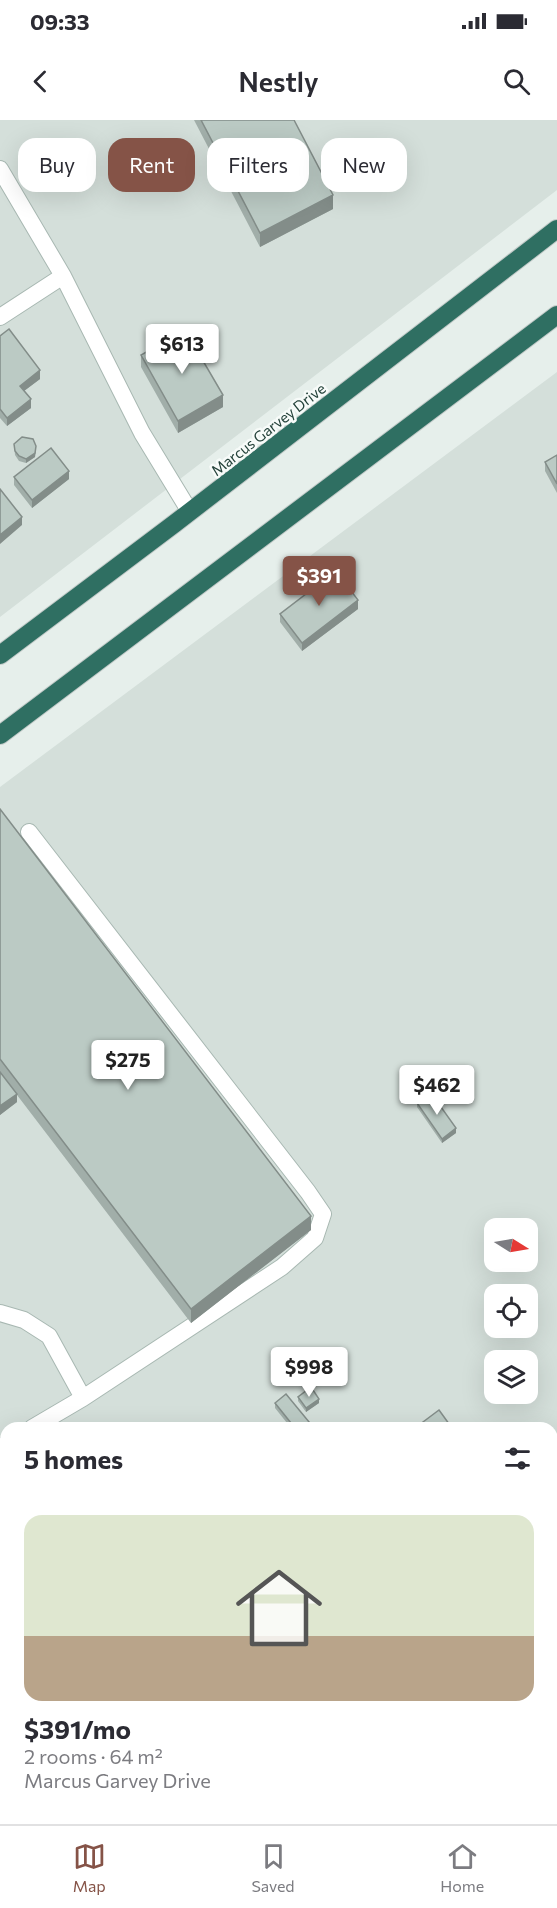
<!DOCTYPE html>
<html lang="en">
<head>
<meta charset="utf-8">
<style>
	:root { --surface:#fff; --page:#f7f7f7; --text:#2b2b33; --muted:#7c7c81; --line:#e1e1e2; --accent:#855347 }
	body { margin:0; font-family:Commissioner,sans-serif; background:var(--page); color:var(--text); height:100vh; display:flex; flex-direction:column; font-size:22px; white-space:nowrap }
	* { box-sizing:border-box; margin:0 }
	p { font-size:20px; color:var(--muted) }
	.icon { flex:none; width:33px; height:33px; fill:none; stroke:currentColor; stroke-width:2; stroke-linecap:round; stroke-linejoin:round }
	.map { position:relative; flex:1; overflow:hidden }
	.panel { position:absolute; left:0px; top:1302px; width:558px; height:402px; display:flex; flex-direction:column; background:var(--surface); border-radius:18px 18px 0 0; box-shadow:0 6px 24px #0002 }
	.panel>* { flex:none }
	.banner { position:absolute; left:18px; top:18px; width:522px; height:54px; display:flex; gap:12px }
	.needle { width:39px; rotate:101deg }
	.tools { position:absolute; left:484px; top:1098px; display:grid; gap:12px }
	.tools a { display:grid; place-items:center; width:54px; height:54px; border-radius:12px; background:var(--surface); box-shadow:0 6px 24px #0002; font-size:30px }
	.price { position:absolute; translate:-50% -51px; padding:0 14px; border-radius:6px; background:#fff; color:#222; font-size:20px; line-height:39px; filter:drop-shadow(0 2px 3px #0008) }
	.price::after { content:''; position:absolute; left:50%; top:36px; width:18px; height:14px; margin-left:-9px; background:inherit; clip-path:polygon(0 0,100% 0,50% 100%) }
	.price.current { background:var(--accent); color:#fff }
	ul { padding:0; list-style:none }
	li { display:grid; align-content:center; gap:12px; height:318px; padding:0 24px }
	li span { display:grid; place-items:center; height:186px; border-radius:18px; color:#555 }
	li>.icon { margin-inline-start:auto }
	span .icon { width:108px; height:108px; fill:#fffc; stroke-width:1 }
	li b { font-size:26px }
	h2 { display:flex; justify-content:space-between; align-items:center; height:72px; padding:0 24px; font-size:26px }
	.pill { padding:0 21px; border-radius:18px; background:var(--surface); box-shadow:0 6px 24px #0002; font-size:21px; line-height:54px }
	.pill.current { background:var(--accent); color:#fff }
	.status { display:flex; justify-content:space-between; align-items:center; height:42px; padding:0 30px; background:var(--surface); direction:ltr }
	.status svg { height:16px; fill:currentColor }
	header { display:flex; justify-content:space-between; align-items:center; height:78px; padding:0 24px; background:var(--surface); font-size:27px; font-weight:600 }
	.dock { display:flex; justify-content:space-around; align-items:center; height:84px; border-top:2px solid var(--line); background:var(--surface); font-size:16px; color:var(--muted) }
	.dock a { display:grid; justify-items:center; gap:3px }
	.dock .current { color:var(--accent) }
	.map>svg:first-child { display:block }
</style>
</head>
<body>
<div class="status"><b>09:33</b><svg viewBox="0 0 49 12"><path d="M0 12V9h3v3zM5 12V6h3v6zM10 12V3h3v9zM15 12V0h3v12zM26 1h20v11H26zM47 4h2v5h-2z"/></svg></div>
<header><svg class="icon" aria-label="back" viewBox="0 0 24 24"><path d="M15 5l-7 7 7 7"/></svg>Nestly<svg class="icon" aria-label="search" viewBox="0 0 24 24"><circle cx="10" cy="10" r="6"/><path d="M15 15l6 6"/></svg></header>
<div class="map">
<svg width="557" height="1704" viewBox="0 0 557 1704">
	<rect width="100%" height="100%" fill="#e6efeb"/>
	<path fill="#d4dfda" fill-rule="evenodd" d="M0,0H557V70L0,497Z
		M557,252V1704H31L26,1698H552V1308H6V1673L0,1665V667ZM495,1108H528V1142H495ZM495,1174H528V1208H495ZM495,1240H528V1274H495Z"/>
	<g fill="none" stroke-linecap="round" stroke-linejoin="round">
		<defs>
			<path id="lane" d="M0,49L63,156L142,313L190,392
				M0,197L63,156
				M29,712L308,1072L323,1094L315,1118L282,1147L83,1278L32,1308
				M0,1193L24,1200L49,1216L83,1278
				M0,1327L6,1324
				M0,1508L6,1516
				M0,1653L6,1647"/>
			<path id="highway" d="M0,535L174,404L557,109
				M0,615L557,195"/>
		</defs>
		<use href="#lane" stroke="#a8b8b2" stroke-width="18"/>
		<use href="#highway" stroke="#c2cac8" stroke-width="20"/>
		<use href="#lane" stroke="#fff" stroke-width="16"/>
		<use href="#highway" stroke="#2f6f62" stroke-width="18"/>
	</g>
	<path fill="#a1aea9" d="M194,0H294L333,89L260,127Z
		M0,216L40,259L24,271L31,288L7,306L0,298Z
		M141,235L223,287L178,313L141,247Z
		M14,324L36,330L35,337L26,343L19,341L15,335Z
		M557,335V373L545,351V342Z
		M14,357L69,359L32,388L14,365Z
		M358,489L302,531L280,502V494Z
		M0,689L311,1110L191,1203L17,975V982L0,995Z
		M417,983L456,1013L442,1023L417,987Z
		M298,1277L319,1283L306,1292L298,1281Z
		M275,1283L314,1308H291L275,1288Z
		M6,1376V1427L0,1420V1380Z
		M184,1698H237L240,1702V1698H292L285,1704H184Z
		M511,1698H552L557,1704H516Z"/>
	<path fill="#838d89" d="M333,75V89L260,127V113Z
		M40,250V259L20,274V266Z
		M223,275V287L178,313V301Z
		M31,279V288L7,306V298Z
		M36,326L35,337L26,343V339Z
		M69,351V359L32,388V380Z
		M22,397V405L0,424V415Z
		M358,480V489L302,531V523Z
		M17,974V982L0,995V986Z
		M456,1008V1013L442,1023V1019Z
		M311,1096V1110L191,1203V1189Z
		M319,1279V1283L306,1292V1288Z
		M282,1698H292L285,1704H274Z"/>
	<path fill="#bbcac4" stroke="#838d89" stroke-width="1.5" d="M201,0H294L333,75L260,113Z
		M9,209L40,250L20,266L31,279L7,298L0,289V216Z
		M185,210L223,275L178,301L141,235Z
		M22,317L33,319L36,326L35,333L26,339L19,336L15,331L14,324Z
		M51,328L69,351L32,380L14,357Z
		M557,335V364L545,342Z
		M0,369L22,397L0,415Z
		M336,451L358,480L302,523L280,494Z
		M0,689L311,1096L191,1189L0,939Z
		M0,952L17,974L0,986Z
		M431,973L456,1008L442,1019L417,983Z
		M311,1267L319,1279L306,1288L298,1277Z
		M286,1274L314,1308H295L275,1283Z
		M439,1290L452,1308H415Z
		M6,1376V1419L0,1411V1380Z
		M552,1474L557,1481V1704H526L522,1698H552Z
		M189,1698H237L242,1704H194Z
		M243,1698H282L274,1704H248Z
		M351,1698H384L390,1704H344Z"/>
	<g text-anchor="middle" dominant-baseline="central" stroke-width="5" stroke-linejoin="round" paint-order="stroke">
		<g font-size="15" fill="#24423a" stroke="#f7fbf9">
			<text transform="translate(268 309) rotate(-38)">Marcus Garvey Drive</text>
		</g>
	</g>
</svg>
<div class="tools">
<a><svg class="needle" viewBox="-14 -14 28 28"><path d="M0-13l5 13h-10z" fill="#e53935"/><path d="M0 13l5-13h-10z" fill="#7c7c81"/></svg></a>
<a><svg class="icon" aria-label="locate" viewBox="0 0 24 24"><circle cx="12" cy="12" r="6"/><path d="M12 2v4M12 18v4M2 12h4M18 12h4"/></svg></a>
<a><svg class="icon" aria-label="layers" viewBox="0 0 24 24"><path d="M12 4l9 5-9 5-9-5zM3 14l9 5 9-5"/></svg></a>
</div>
<b class="price" style="left:182px;top:255px">$613</b>
<b class="price current" style="left:319px;top:487px">$391</b>
<b class="price" style="left:128px;top:971px">$275</b>
<b class="price" style="left:437px;top:996px">$462</b>
<b class="price" style="left:309px;top:1278px">$998</b>
<div class="banner">
<a class="pill">Buy</a>
<a class="pill current">Rent</a>
<a class="pill">Filters</a>
<a class="pill">New</a>
</div>
<section class="panel">
<h2>5 homes<svg class="icon" aria-label="filters" viewBox="0 0 24 24"><path d="M4 7h16M4 17h16"/><circle cx="9" cy="7" r="2"/><circle cx="15" cy="17" r="2"/></svg></h2>
<ul>
<li><span style="background:linear-gradient(#dfe7d0 65%,#b9a48a 0)"><svg class="icon" aria-label="home" viewBox="0 0 24 24"><path d="M3 11l9-7 9 7M6 9v11h12V9"/></svg></span><div><b>$391/mo</b><p>2 rooms · 64 m²</p><p>Marcus Garvey Drive</p></div></li>
</ul>
</section>
</div>
<nav class="dock">
<a class="current"><svg class="icon" aria-label="map" viewBox="0 0 24 24"><path d="M3 6l6-2 6 2 6-2v14l-6 2-6-2-6 2zM9 4v14M15 6v14"/></svg>Map</a>
<a><svg class="icon" aria-label="saved" viewBox="0 0 24 24"><path d="M7 4h10v16l-5-4-5 4z"/></svg>Saved</a>
<a><svg class="icon" aria-label="home" viewBox="0 0 24 24"><path d="M3 11l9-7 9 7M6 9v11h12V9"/></svg>Home</a>
</nav>
</body>
</html>
